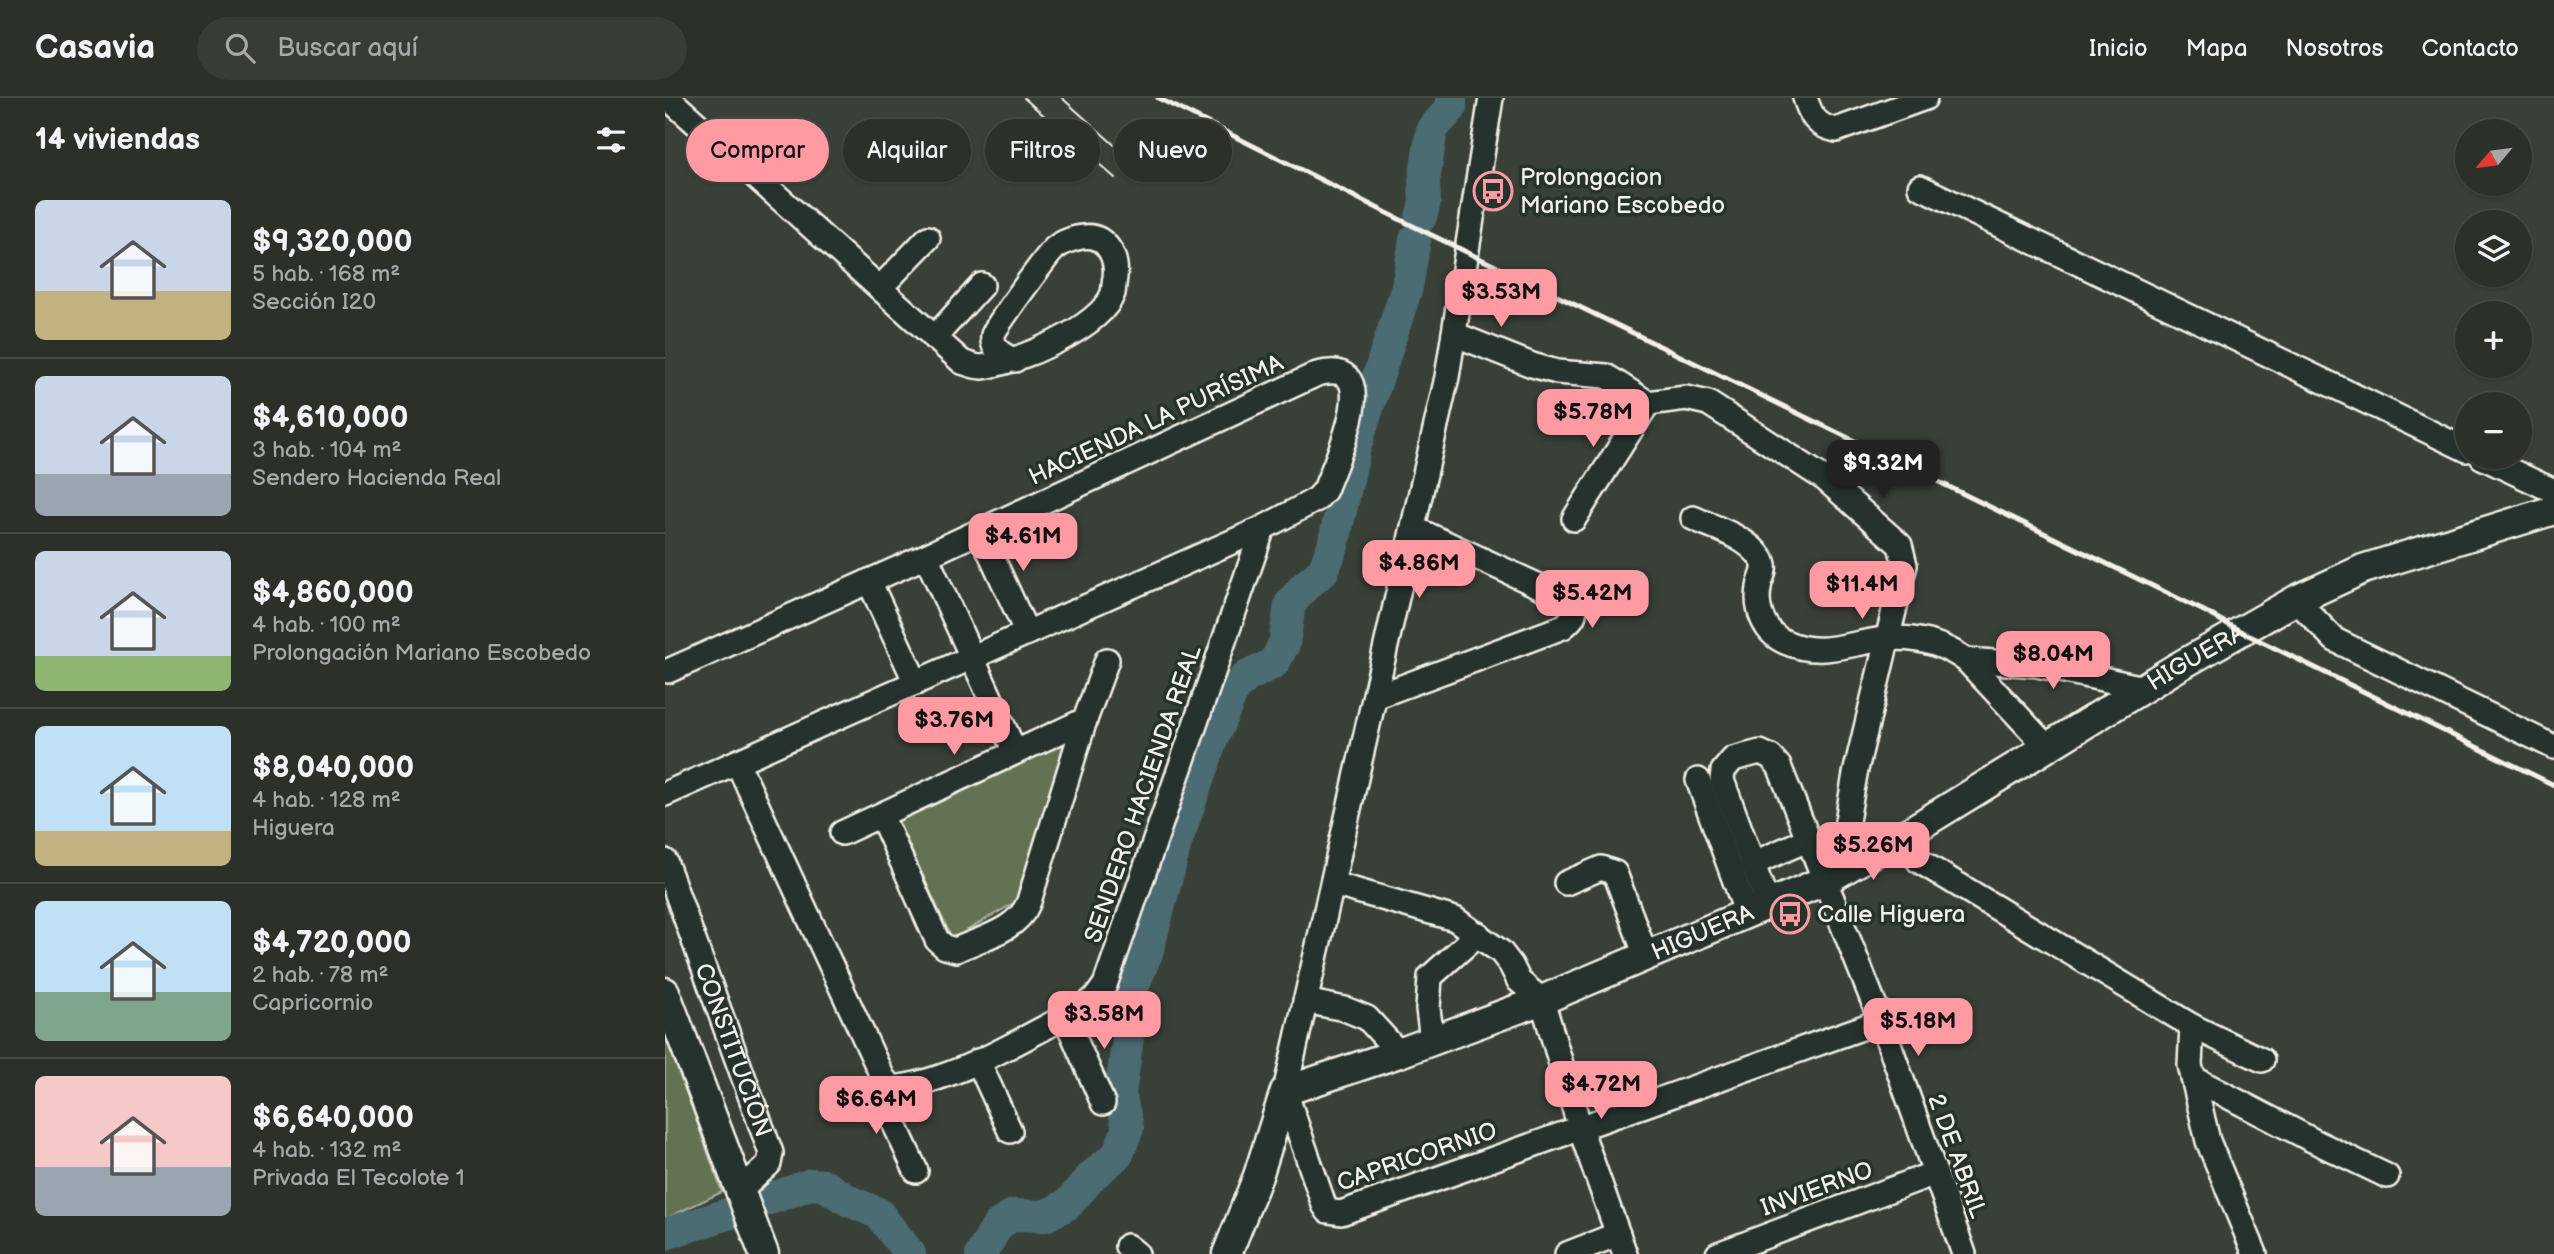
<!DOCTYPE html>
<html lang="es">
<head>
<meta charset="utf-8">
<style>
	:root { --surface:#2b3029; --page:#373c35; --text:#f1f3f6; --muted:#a6a9a8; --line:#474b46; --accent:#ff9aa2 }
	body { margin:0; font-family:"Balsamiq Sans",sans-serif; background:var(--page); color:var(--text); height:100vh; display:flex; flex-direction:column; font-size:26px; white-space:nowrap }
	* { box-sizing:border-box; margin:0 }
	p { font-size:23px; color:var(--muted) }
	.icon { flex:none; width:38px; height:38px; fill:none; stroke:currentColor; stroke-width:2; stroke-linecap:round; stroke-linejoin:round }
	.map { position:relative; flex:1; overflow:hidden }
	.drawer { display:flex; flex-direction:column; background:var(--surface); width:665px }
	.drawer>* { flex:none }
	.hud { position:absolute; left:21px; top:21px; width:665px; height:63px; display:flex; gap:14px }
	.needle { width:46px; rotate:241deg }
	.controls { position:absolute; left:1790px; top:21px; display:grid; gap:14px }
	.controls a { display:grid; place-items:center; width:77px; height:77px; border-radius:50%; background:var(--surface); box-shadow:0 2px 5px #0004,0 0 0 2px var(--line); font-size:35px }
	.price { position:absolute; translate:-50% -60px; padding:0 16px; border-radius:14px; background:var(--accent); color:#111; font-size:23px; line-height:46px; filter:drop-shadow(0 2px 4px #0008) }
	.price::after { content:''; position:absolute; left:50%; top:42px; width:21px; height:16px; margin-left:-10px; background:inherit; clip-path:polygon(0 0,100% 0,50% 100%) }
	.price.current { background:#222; color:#fff }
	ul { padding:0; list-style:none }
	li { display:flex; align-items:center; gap:21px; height:175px; padding:0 35px }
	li+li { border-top:2px solid var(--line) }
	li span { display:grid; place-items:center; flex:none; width:196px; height:140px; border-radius:10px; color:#555 }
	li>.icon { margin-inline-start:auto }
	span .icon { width:84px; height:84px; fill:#fffc; stroke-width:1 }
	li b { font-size:30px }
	h2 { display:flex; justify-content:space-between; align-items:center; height:84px; padding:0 35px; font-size:30px }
	.pill { padding:0 24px; border-radius:32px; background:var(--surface); box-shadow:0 2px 5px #0004,0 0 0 2px var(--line); font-size:24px; line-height:63px }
	.pill.current { background:var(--accent); color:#111 }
	header { display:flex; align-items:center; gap:42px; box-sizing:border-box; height:98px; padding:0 35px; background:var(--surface); border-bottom:2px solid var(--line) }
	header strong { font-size:33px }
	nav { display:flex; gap:38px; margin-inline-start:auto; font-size:24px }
	.search { width:490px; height:63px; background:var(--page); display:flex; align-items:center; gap:18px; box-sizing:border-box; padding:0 24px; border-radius:38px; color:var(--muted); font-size:26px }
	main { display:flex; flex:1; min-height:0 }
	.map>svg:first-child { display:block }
</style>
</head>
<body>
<header>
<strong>Casavia</strong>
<div class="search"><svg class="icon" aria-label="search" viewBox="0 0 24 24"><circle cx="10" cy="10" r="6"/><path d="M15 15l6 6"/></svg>Buscar aquí</div>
<nav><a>Inicio</a><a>Mapa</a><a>Nosotros</a><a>Contacto</a></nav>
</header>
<main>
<section class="drawer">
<h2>14 viviendas<svg class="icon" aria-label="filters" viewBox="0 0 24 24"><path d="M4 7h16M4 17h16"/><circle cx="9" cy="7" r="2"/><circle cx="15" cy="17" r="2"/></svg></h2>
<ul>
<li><span style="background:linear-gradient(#c9d6e8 65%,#c2b280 0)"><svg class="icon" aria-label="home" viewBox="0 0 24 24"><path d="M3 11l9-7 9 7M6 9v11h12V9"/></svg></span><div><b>$9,320,000</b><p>5 hab. · 168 m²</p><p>Sección I20</p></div></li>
<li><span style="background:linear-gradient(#c9d6e8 70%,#9aa5b1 0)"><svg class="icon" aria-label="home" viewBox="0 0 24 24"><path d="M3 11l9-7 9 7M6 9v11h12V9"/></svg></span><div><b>$4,610,000</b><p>3 hab. · 104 m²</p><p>Sendero Hacienda Real</p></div></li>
<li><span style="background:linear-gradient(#c9d6e8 75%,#8fb573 0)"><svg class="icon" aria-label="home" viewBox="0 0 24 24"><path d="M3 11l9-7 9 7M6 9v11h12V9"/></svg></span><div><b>$4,860,000</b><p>4 hab. · 100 m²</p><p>Prolongación Mariano Escobedo</p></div></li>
<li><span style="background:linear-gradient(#bfe0f5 75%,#c2b280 0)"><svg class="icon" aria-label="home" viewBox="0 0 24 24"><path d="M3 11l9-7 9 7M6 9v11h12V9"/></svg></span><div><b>$8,040,000</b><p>4 hab. · 128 m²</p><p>Higuera</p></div></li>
<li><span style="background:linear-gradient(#bfe0f5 65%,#7fa58c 0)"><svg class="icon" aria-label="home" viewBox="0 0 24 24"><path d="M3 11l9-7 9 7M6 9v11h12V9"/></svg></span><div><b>$4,720,000</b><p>2 hab. · 78 m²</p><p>Capricornio</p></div></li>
<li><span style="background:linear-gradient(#f6c9c9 65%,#9aa5b1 0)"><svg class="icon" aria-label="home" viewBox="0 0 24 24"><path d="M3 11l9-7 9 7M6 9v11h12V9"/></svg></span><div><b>$6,640,000</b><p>4 hab. · 132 m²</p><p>Privada El Tecolote 1</p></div></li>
</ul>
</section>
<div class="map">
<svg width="1889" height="1156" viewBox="0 0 1889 1156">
	<rect width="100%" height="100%" fill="#394037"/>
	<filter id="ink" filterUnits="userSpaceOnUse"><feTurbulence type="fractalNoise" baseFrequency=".0143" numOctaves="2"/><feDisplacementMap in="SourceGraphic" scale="14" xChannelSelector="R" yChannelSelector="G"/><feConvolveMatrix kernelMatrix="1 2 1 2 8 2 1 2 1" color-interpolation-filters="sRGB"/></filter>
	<g filter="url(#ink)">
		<path fill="#627253" stroke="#abb29e" stroke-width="2" d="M399,646L359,799L287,841L231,719Z
			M0,935L57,1094L0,1121Z"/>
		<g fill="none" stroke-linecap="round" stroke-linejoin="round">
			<path stroke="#4c6c73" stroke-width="32" d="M756,119L760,104L759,83L767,31L786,10V0
				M91,1106L146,1086L159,1087L184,1103L213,1115L245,1156
				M0,1136L72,1113
				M316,1156L333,1127L348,1117L380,1118L403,1106L427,1078L453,1056L463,1030L455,996L464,933L461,907L483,852L511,745L547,642L569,590L583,578L609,565L619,546L625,506L639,489L658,473L668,448L690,350L742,189L750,142"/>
			<defs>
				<g id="minor">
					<path d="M3,0L297,264C303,266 310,269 317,269C352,265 436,230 448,195C449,190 449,184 450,179C452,165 447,150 435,142C423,134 400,142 390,150C382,157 330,229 328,237C326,251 338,258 350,262"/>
					<path d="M826,0L782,279L620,993L659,1107L663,1113L676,1115L1216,923"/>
					<path d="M1140,0C1146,18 1151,28 1171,32L1260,0"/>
					<path d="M1255,89L1802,352"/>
					<path d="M215,190L263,140"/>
					<path d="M789,236L867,267L892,274L941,278L983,305L1021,300L1043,305L1160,381L1235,447L1240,467L1190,676L1180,735L1181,771"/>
					<path d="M269,240L317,187"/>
					<path d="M1817,359L1889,393"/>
					<path d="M1028,420C1050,430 1082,439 1096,460C1104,471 1095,479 1094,490C1090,512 1100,535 1120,544C1156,560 1183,545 1220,541C1249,538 1277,545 1301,562L1382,649"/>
					<path d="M909,421L983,305"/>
					<path d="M315,433L362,535"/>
					<path d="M261,458L350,654"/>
					<path d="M204,483L251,585"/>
					<path d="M1631,502L1670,542L1889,649"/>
					<path d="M1301,562L1372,567L1479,590"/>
					<path d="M710,599L898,529C914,516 912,511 898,499L748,430"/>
					<path d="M72,664L218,980L227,990C293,983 361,938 419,909L432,898L440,887L598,430"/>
					<path d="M1033,682L1082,816"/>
					<path d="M0,696L598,430L652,401L660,392C670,364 723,257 652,276L261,458L3,573"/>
					<path d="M216,717L272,842L280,849L291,852C317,840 354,832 364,803L420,622L442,562"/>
					<path d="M177,735L420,622"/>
					<path d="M1236,739L1254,763L1527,928L1597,962"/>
					<path id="s1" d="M0,763L106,1055L104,1066L75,1093"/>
					<path d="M1087,766L1144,741"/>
					<path d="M901,785L936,770L950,775L981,858"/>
					<path d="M668,786L790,821L836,854L846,867L854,883L877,902L915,1030L960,1156"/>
					<path d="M1103,807L1057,682L1058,673L1068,661L1095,654L1106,659L1114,668L1216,923L1299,1156"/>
					<path d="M640,903L680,911L702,920L734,955"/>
					<path d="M400,919L438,1005"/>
					<path d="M1527,928L1525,967L1543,1043L1590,1156"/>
					<path d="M767,942L763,911L765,879L813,836"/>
					<path d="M313,963L345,1033"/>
					<path d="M1528,980L1647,1042L1722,1078"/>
					<path d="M227,990L229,1025L251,1073"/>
					<path d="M462,1148L472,1156"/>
					<path d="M902,1156L953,1136"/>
					<path d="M1053,1156L1270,1075"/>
				</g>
				<g id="major">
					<path d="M0,894L99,1156"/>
					<path id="s2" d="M562,1156L593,1078L620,993L734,955L877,902L1161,782L1236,739L1511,570L1631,502L1698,471L1889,412"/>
				</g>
			</defs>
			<use href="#minor" stroke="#f4f1e8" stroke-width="28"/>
			<use href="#major" stroke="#f4f1e8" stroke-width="33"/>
			<use href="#minor" stroke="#26332d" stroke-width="23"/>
			<use href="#major" stroke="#26332d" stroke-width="28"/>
			<path stroke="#f4f1e8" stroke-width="2" d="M359,0L450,80
				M397,0L463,59"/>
			<path stroke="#f4f1e8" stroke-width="5" d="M493,0L744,126L1539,513L1577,534L1889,687"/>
		</g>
	</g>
	<defs>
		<symbol id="bus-ring" viewBox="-11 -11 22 22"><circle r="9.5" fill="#26332d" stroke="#ff9aa2" stroke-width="1.5"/><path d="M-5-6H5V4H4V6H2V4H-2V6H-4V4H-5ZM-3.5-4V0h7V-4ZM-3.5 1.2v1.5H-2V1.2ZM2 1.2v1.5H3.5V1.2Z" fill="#ff9aa2"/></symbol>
	</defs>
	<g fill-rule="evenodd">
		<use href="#bus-ring" x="806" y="71" width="44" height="44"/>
		<use href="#bus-ring" x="1103" y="794" width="44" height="44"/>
	</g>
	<g text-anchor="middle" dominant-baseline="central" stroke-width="7" stroke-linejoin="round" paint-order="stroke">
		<g font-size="24" fill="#f4f1e8" stroke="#26332d" text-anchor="start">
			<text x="855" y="79">Prolongacion<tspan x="855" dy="28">Mariano Escobedo</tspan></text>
			<text x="1152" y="816">Calle Higuera</text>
		</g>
		<g font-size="24" fill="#f4f1e8" stroke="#26332d">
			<text transform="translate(491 322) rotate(-25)">HACIENDA LA PURÍSIMA</text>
			<text stroke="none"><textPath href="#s2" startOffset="1186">HIGUERA</textPath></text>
			<text transform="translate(478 696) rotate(-71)">SENDERO HACIENDA REAL</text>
			<text stroke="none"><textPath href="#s2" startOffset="620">HIGUERA</textPath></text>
			<text stroke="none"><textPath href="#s1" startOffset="201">CONSTITUCIÓN</textPath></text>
			<text transform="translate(1292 1058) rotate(70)">2 DE ABRIL</text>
			<text transform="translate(752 1059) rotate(-19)">CAPRICORNIO</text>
			<text transform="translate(1152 1091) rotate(-20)">INVIERNO</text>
		</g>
	</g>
</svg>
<div class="controls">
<a><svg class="needle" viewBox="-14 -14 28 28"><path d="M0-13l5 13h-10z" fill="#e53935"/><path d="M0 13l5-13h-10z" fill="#a6a9a8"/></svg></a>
<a><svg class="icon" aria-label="layers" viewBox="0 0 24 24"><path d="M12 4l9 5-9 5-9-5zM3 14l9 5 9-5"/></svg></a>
<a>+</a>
<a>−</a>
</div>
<b class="price" style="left:836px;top:231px">$3.53M</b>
<b class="price" style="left:928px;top:351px">$5.78M</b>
<b class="price current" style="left:1218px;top:402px">$9.32M</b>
<b class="price" style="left:358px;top:475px">$4.61M</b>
<b class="price" style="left:754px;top:502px">$4.86M</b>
<b class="price" style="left:1197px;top:523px">$11.4M</b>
<b class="price" style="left:927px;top:532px">$5.42M</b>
<b class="price" style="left:1388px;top:593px">$8.04M</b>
<b class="price" style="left:289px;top:659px">$3.76M</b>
<b class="price" style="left:1208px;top:784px">$5.26M</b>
<b class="price" style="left:439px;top:953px">$3.58M</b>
<b class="price" style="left:1253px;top:960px">$5.18M</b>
<b class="price" style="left:936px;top:1023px">$4.72M</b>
<b class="price" style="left:211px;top:1038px">$6.64M</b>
<div class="hud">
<a class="pill current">Comprar</a>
<a class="pill">Alquilar</a>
<a class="pill">Filtros</a>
<a class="pill">Nuevo</a>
</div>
</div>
</main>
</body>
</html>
